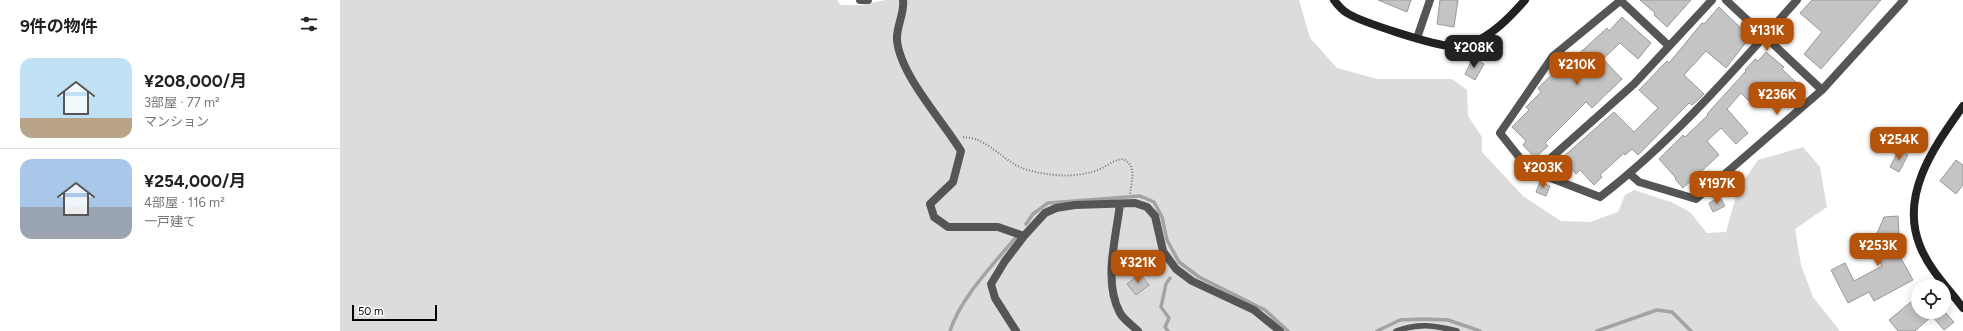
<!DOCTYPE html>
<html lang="ja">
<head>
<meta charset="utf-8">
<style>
	:root { --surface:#fff; --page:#f2f2f2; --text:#222; --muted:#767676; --line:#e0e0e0; --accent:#b45309 }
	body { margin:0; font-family:Figtree,"Noto Sans JP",sans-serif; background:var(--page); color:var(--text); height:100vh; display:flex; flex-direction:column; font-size:15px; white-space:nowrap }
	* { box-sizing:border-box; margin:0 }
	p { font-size:13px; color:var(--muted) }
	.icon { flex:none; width:22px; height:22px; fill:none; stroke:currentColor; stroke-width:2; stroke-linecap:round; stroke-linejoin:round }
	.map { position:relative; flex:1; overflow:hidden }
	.sheet { display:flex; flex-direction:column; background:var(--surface); width:340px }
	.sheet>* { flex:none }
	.controls { position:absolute; left:1571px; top:279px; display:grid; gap:8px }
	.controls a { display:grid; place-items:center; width:40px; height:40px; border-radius:50%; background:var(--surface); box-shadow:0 2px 10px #0003; font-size:20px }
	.scale { position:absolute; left:12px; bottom:10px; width:85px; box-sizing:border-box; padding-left:4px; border:2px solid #000; border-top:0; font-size:11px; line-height:14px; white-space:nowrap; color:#000; -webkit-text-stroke:3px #fff; paint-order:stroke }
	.price { position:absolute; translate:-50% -34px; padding:0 9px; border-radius:8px; background:var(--accent); color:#fff; font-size:13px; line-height:26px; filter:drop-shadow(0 1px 2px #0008) }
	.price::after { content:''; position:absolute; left:50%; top:24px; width:12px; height:9px; margin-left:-6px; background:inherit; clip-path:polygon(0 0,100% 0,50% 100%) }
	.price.active { background:#222; color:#fff }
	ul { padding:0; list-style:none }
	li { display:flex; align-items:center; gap:12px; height:100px; padding:0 20px }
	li+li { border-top:1px solid var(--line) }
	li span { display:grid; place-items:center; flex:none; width:112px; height:80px; border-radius:12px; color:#555 }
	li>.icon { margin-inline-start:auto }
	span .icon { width:48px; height:48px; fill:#fffc; stroke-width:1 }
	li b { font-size:17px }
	h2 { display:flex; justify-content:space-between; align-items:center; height:48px; padding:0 20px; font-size:17px }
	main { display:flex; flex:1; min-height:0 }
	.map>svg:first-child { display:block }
</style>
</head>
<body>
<main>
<section class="sheet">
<h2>9件の物件<svg class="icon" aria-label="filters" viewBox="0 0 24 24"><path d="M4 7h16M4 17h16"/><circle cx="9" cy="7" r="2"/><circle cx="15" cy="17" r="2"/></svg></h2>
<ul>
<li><span style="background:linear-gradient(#bfe0f5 75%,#b9a48a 0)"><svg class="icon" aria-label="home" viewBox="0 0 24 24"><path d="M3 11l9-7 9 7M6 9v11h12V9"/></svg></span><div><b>¥208,000/月</b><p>3部屋 · 77 m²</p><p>マンション</p></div></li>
<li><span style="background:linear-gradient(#a9c7e8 60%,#9aa5b1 0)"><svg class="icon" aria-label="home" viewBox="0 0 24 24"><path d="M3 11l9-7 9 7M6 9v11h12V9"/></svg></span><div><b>¥254,000/月</b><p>4部屋 · 116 m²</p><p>一戸建て</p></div></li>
</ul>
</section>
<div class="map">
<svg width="1623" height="331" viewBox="0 0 1623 331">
	<rect width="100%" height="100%" fill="#fff"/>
	<path fill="#dcdcdc" d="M0,0H497L501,5H521L546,0H959L970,38L997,68L1037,79H1112L1127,90L1128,116L1142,137V152L1183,196L1221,221L1250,222L1278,212L1285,195L1294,190L1331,202L1350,212L1367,233L1386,232L1398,189L1418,160L1463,147L1480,167L1487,207L1455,229L1461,265L1473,297L1500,331H0Z"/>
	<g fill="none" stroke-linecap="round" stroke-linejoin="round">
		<path stroke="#a3a3a3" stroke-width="3.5" d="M686,224L693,214L708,203L800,196L814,202L822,217L827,240L839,262L859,277L925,310L948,331
			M610,331C621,297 653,265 676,237
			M828,331L825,327L829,318L821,307L826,284L830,278
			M1037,331L1060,320L1083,319L1108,320L1140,331
			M1257,331L1317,310L1332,312L1351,331"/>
	</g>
	<path fill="#c4c4c4" stroke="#999" d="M1038,0H1071L1067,12Z
		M1100,0H1118L1114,27L1097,24Z
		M1300,0H1351L1327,27L1314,15L1315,13Z
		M1472,0H1541L1481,69L1464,54L1482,32L1460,13Z
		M1379,7L1410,37L1386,68L1366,51L1344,75L1364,94L1358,100L1352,105L1349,103L1298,155L1292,149L1285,155L1284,153L1260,175L1262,177L1254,185L1240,170L1236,174L1229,166L1221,174L1213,166L1274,112L1294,132L1318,108L1299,90L1327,61L1329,63L1362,23L1364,24Z
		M1282,17L1311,43L1298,59L1280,43L1263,59L1282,79L1252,108L1246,102L1205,143L1208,146L1195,158L1183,145L1186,141L1172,127L1189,110L1186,107L1201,92L1198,88L1218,69L1216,67L1226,58L1230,62L1267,28L1269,31Z
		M1426,52L1444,67L1442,69L1461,87L1444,105L1424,87L1410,102L1401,93L1387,109L1408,133L1396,144L1381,128L1367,141L1379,155L1343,188L1335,179L1336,178L1319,159L1343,135L1345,137L1368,115L1367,114L1406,71L1405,70L1415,59L1418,61Z
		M1133,58L1144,64L1135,80L1125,74Z
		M1559,150L1568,155L1559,172L1550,167Z
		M1616,160L1623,165V185L1616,194L1600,181Z
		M1200,182L1210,186L1206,196L1196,192Z
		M1380,197L1385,206L1373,212L1369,203Z
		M1558,216L1559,233L1555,235L1563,250L1558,253L1573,280L1534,301L1529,292L1508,303L1491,270L1505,263L1514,281L1542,266L1532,248L1535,247L1533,243L1544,217Z
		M800,274L809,285L796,295L787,284Z
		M1578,296V312H1605L1614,322L1604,330L1592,316L1575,331H1558L1549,320Z"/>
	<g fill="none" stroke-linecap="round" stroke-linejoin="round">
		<path stroke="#777" stroke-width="2" stroke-dasharray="1 2" stroke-linecap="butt" d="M623,137C628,138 634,138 638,140C656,148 669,165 688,170C709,176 734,178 755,171C765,168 772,160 783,159C798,166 791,182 790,195"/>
		<path stroke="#555" stroke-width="5.5" d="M1056,331C1079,323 1093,325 1117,331"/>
		<path stroke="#555" stroke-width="8" d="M520,0H528
			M563,0C565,13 556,26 557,40C560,75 603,121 621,151L613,182L590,204L594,217L608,227H658L684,236
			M1280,0L1329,46
			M1386,0L1482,90
			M1280,1L1213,56L1160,133L1187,167L1195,172L1260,197C1334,140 1395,69 1457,0
			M1077,38L1090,0
			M1195,172L1294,84L1372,0
			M1290,174L1299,182L1356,199L1482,90L1564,0
			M780,204C776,238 763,282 780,313C784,320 792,325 798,331
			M676,331L655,298L651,284L665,261L684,236L705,213L716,208L735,205L795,203L807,207L815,216L823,251L836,269L852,281L914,310L940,331"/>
		<path stroke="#222" stroke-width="8" d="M994,0C997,4 1002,10 1007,13C1021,22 1095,46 1112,46C1117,47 1125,45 1130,44C1152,36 1170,17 1185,0
			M1623,106C1595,146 1559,194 1580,246C1589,269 1608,288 1623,308"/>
	</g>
</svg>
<div class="controls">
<a><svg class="icon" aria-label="locate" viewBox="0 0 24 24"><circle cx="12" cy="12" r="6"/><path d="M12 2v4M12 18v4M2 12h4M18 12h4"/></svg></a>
</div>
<div class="scale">50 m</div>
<b class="price" style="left:1427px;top:52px">¥131K</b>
<b class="price active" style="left:1134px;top:69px">¥208K</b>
<b class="price" style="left:1237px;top:86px">¥210K</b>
<b class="price" style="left:1437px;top:116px">¥236K</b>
<b class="price" style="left:1559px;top:161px">¥254K</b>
<b class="price" style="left:1203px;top:189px">¥203K</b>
<b class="price" style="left:1377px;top:205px">¥197K</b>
<b class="price" style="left:1538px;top:267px">¥253K</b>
<b class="price" style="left:798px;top:284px">¥321K</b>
</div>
</main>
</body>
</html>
